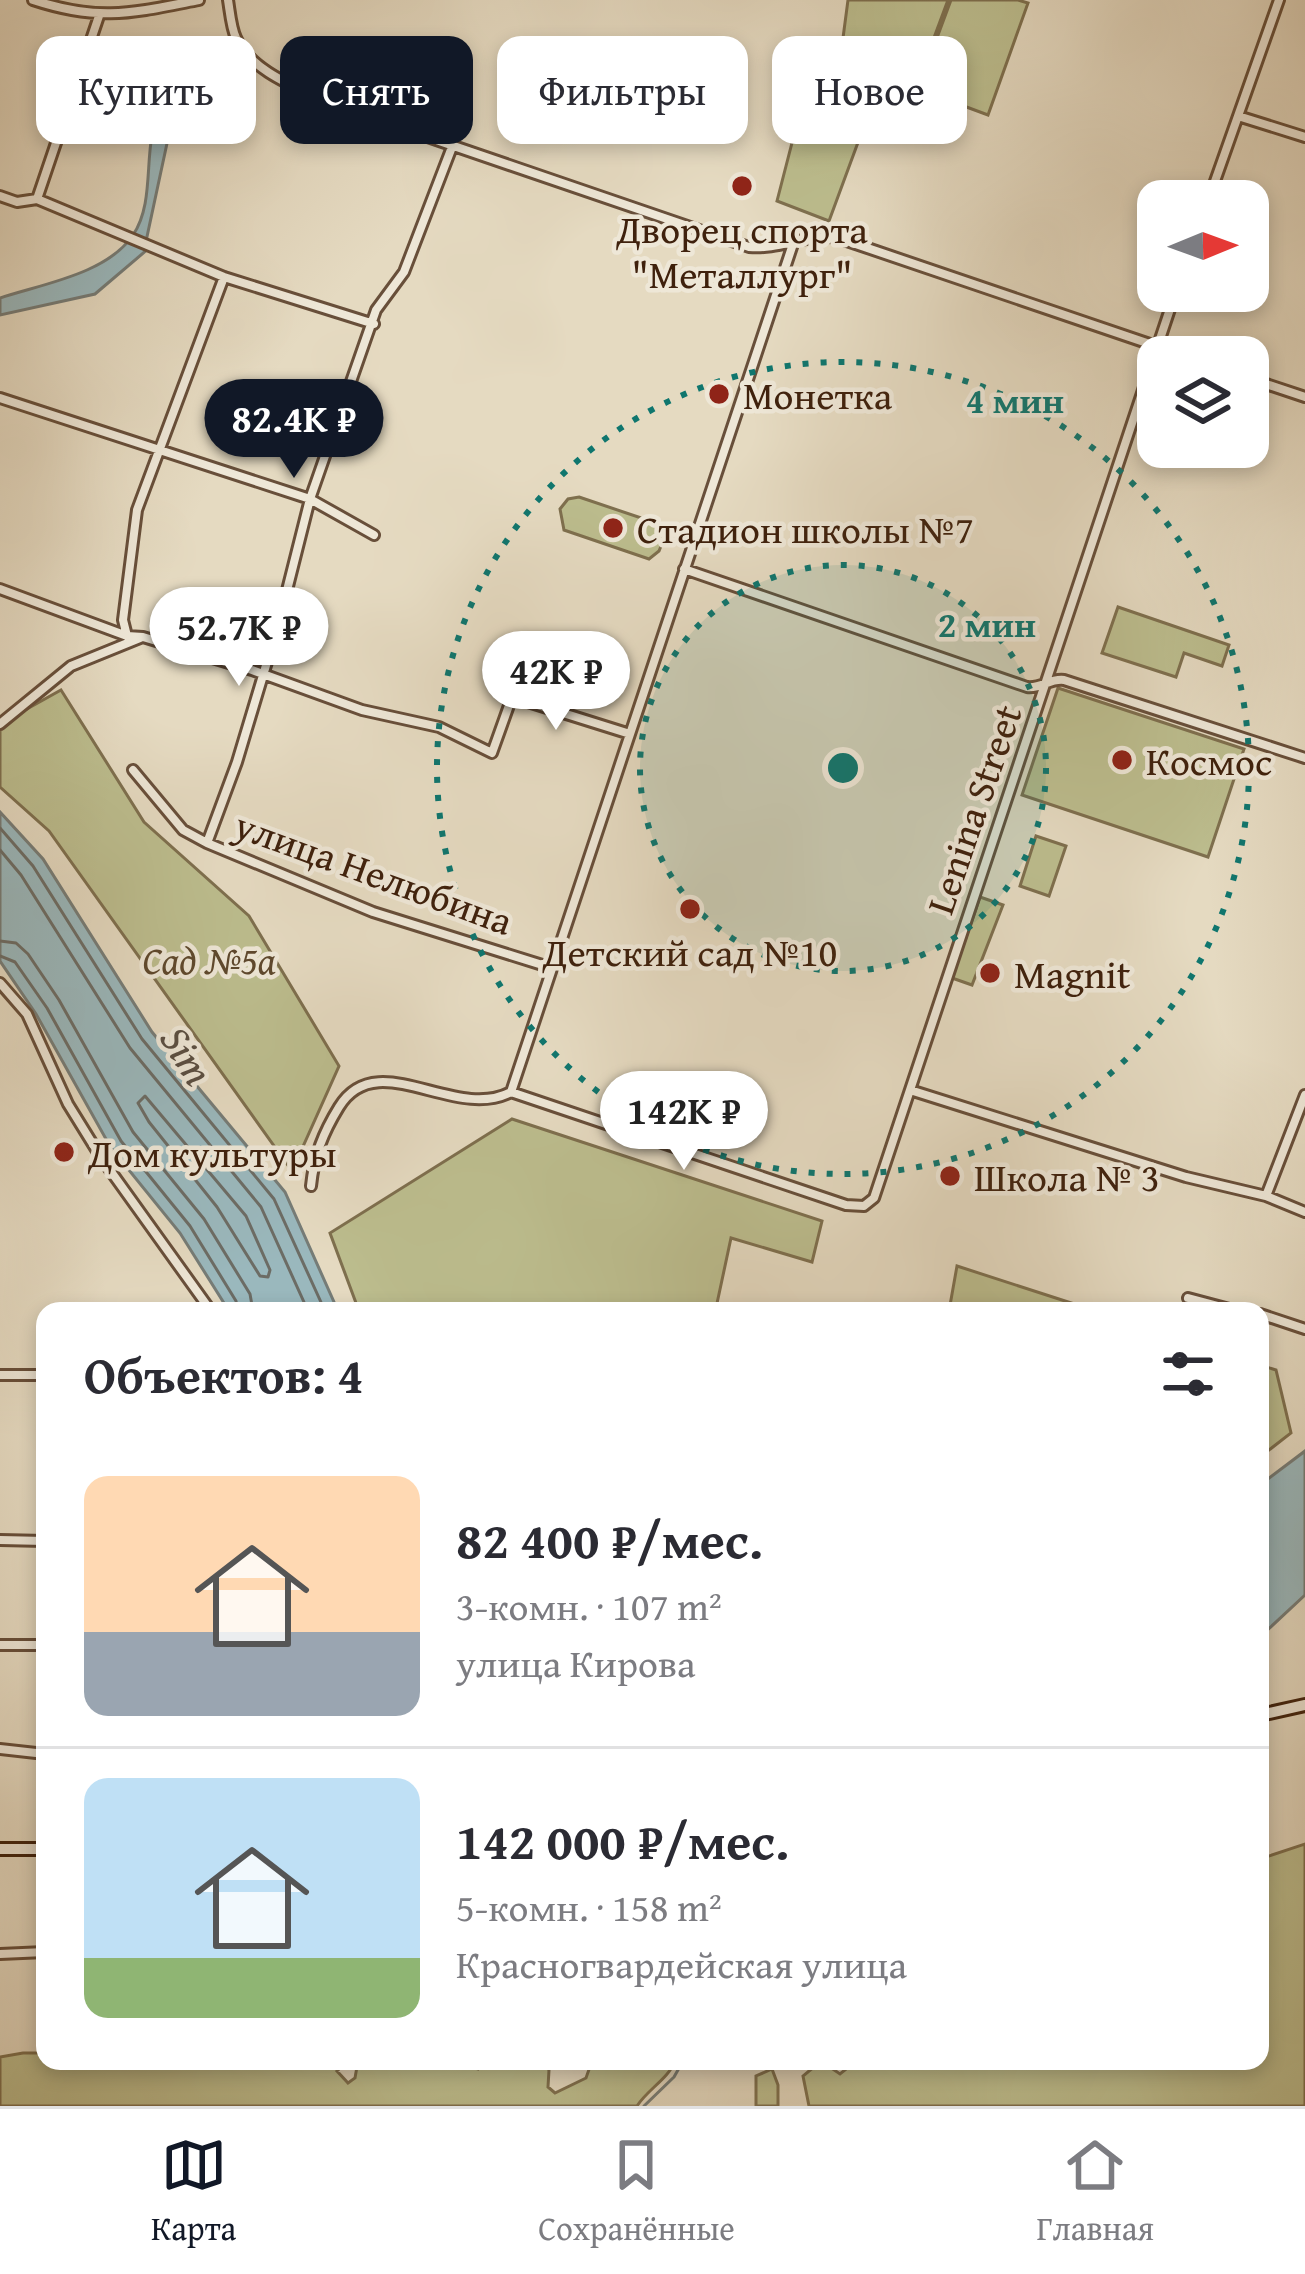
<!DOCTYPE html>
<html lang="ru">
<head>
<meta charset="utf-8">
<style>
	:root { --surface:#fff; --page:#f7f7f7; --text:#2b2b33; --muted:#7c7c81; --line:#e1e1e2; --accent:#111827 }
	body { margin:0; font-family:"Gentium Book Plus",serif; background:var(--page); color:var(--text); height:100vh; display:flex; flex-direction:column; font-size:45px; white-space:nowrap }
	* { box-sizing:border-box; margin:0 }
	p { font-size:39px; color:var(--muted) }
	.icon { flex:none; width:66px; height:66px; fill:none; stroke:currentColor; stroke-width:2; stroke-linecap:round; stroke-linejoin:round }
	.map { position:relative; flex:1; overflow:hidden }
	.panel { position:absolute; left:36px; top:1302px; width:1233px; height:768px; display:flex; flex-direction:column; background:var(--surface); border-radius:24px; box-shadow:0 6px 18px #0003 }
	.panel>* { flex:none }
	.banner { position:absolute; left:36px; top:36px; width:1233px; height:108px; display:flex; gap:24px }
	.needle { width:78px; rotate:89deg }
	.tools { position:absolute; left:1137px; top:180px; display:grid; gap:24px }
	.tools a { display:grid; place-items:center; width:132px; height:132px; border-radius:24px; background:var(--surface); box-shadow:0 6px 18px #0003; font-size:60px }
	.price { position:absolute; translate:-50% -102px; padding:0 27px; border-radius:42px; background:#fff; color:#222; font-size:39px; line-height:78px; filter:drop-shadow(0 3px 6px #0008) }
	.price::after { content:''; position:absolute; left:50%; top:72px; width:36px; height:27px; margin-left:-18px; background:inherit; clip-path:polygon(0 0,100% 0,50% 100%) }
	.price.active { background:var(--accent); color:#fff }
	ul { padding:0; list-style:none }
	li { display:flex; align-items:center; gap:36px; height:300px; padding:0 48px }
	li+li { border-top:3px solid var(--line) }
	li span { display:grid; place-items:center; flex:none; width:336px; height:240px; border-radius:24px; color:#555 }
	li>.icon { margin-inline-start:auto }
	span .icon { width:144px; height:144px; fill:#fffc; stroke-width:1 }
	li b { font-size:51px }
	h2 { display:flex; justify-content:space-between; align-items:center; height:144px; padding:0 48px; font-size:51px }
	.tag { padding:0 42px; border-radius:24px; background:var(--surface); box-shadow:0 6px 18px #0003; font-size:42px; line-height:108px }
	.tag.active { background:var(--accent); color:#fff }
	.tabs { display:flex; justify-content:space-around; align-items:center; height:168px; border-top:3px solid var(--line); background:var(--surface); font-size:33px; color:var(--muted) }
	.tabs a { display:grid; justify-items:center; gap:6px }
	.tabs .active { color:var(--accent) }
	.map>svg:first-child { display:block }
</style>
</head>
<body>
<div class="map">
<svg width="1305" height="2106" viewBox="0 0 1305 2106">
	<rect width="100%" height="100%" fill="#e5dac1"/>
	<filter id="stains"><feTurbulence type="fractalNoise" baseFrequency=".00167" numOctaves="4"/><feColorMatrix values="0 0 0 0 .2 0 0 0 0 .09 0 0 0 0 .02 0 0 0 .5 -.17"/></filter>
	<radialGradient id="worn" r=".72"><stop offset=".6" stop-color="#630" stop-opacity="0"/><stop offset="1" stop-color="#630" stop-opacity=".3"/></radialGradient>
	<path fill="#bcbd8e" stroke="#7e6f4e" stroke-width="3" d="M848,0H948L922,70L902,77L884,98L874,99L829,221L777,201L793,139L809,120L843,38Z
		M951,0H1018L1028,3L988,115L918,89Z
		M579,497L662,525L665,536L659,551L649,559L564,530L560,509L568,499Z
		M1118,607L1229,645L1222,666L1184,653L1176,677L1102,653Z
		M1058,688L1244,749L1208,857L1022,795Z
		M61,690L144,822L249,916L339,1066L292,1171L49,831L0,787V724Z
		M1036,836L1066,846L1049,896L1020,886Z
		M980,897L1003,905L972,985L952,978Z
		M512,1119L822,1221L812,1262L731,1238L716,1308L733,1311H359L330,1233Z
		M957,1266L1096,1311H949Z
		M1260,1365L1276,1370L1291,1433L1260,1457Z
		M1305,1844V2106H809L803,2076L821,2061L840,2074L856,2061H1260V1859Z
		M23,2053H45V2061H348L337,2071L348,2083L355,2078L358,2061H454L478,2069L483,2061H542L549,2070L548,2087L555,2093L586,2078L592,2061H644L646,2064L675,2061C669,2078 647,2090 637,2106H0V2057Z
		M772,2069L778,2085V2106H756V2076Z"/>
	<path fill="#9ab8bd" stroke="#767c77" stroke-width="3" d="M198,46L197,80L169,134L145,246L148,249L95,294L0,315V298C42,284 107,274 133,235C152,207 146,167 152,135C157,107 165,80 171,53Z
		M0,812L43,859L152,1032L285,1192L338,1311H229L180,1233L111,1148L36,1014L0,961Z
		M1305,1451V1595L1260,1637V1485Z"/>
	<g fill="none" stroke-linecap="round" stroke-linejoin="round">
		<path stroke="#6c6c65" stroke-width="3" d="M0,828L33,866L142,1039L274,1199L325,1311
			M0,850L21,875L130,1048L261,1207L308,1311
			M0,941L16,943L28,954L59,1000L133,1132L204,1219L250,1294L253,1311
			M0,956L15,962L47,1008L121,1141L190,1226L236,1301L238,1311
			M145,1096L246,1216L270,1270L268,1277L260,1276L217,1207L149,1122L138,1103Z"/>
		<path stroke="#767c77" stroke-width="3" d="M644,2106L674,2077L683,2061"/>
		<defs>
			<path id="street" d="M33,0C100,22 132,13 199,0
				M228,0C230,12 231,27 236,38C251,72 301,89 331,104L749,247C781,250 806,233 838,238L1188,357
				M1238,116L1305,137
				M0,196L17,202L37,199L224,277L374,324
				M37,199L99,16
				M1208,201L1279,0
				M1248,378L1305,397
				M0,398L310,499L374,535
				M684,569L1027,687C1041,689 1050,678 1064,680L1305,758
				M0,589L127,636L143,637L252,670L362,710L439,727L492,753L512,697L630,734
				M127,636L123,620L137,510L224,277
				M0,724L71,666L140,638
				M133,770L183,830L207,843L373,912L552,968
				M207,843L237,762L279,622L310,499L376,310L404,272L452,147
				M0,983L27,1014L68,1104L102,1159L211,1311
				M910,1090L1186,1177L1266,1196L1305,1095
				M511,1092L793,244
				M311,1186C314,1156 323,1133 339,1107C377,1045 454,1122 511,1092L846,1205L864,1206L874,1198L1176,291
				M1266,1196L1305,1212
				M1188,1298L1237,1311
				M1260,1314L1305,1329
				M0,1375H45
				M0,1540L45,1541
				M0,1645H45
				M0,1749L45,1754
				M0,1954L45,1952"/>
			<path id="secondary" d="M1260,1715L1305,1705
				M0,1849H45"/>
		</defs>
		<use href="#street" stroke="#684f3a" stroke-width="14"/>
		<use href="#secondary" stroke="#3f210d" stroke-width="16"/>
		<use href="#street" stroke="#eee7d7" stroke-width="8"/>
		<use href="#secondary" stroke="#eee7d7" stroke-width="10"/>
	</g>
	<circle cx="843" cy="768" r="203" fill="#0f766e" fill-opacity=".12"/>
	<g fill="none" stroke="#0f766e" stroke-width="6" stroke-dasharray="6 12">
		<circle cx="843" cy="768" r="203"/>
		<circle cx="843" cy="768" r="406"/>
	</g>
	<g fill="#8f2418" stroke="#eee7d7" stroke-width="4.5">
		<circle cx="742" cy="186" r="12"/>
		<circle cx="719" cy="394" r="12"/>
		<circle cx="613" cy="528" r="12"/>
		<circle cx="1122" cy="760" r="12"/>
		<circle cx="690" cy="909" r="12"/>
		<circle cx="990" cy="973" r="12"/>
		<circle cx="64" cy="1152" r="12"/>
		<circle cx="950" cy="1176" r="12"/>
	</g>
	<g text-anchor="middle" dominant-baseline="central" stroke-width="9" stroke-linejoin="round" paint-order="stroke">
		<g font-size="39" fill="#3f210d" stroke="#eee7d7" text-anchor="start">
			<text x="742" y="228" text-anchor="middle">Дворец спорта<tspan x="742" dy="45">"Металлург"</tspan></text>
			<text x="743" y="394">Монетка</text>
			<text x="637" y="528">Стадион школы №7</text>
			<text x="1146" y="760">Космос</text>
			<text x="690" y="951" text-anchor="middle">Детский сад №10</text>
			<text x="1014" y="973">Magnit</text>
			<text x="88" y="1152">Дом культуры</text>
			<text x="974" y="1176">Школа № 3</text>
		</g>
		<g font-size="39" fill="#3f210d" stroke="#eee7d7">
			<text transform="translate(973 809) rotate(-71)">Lenina Street</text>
			<text transform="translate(374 872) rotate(20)">улица Нелюбина</text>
		</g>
		<g font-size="39" font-style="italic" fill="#5e482d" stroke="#eee7d7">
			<text x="209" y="959">Сад №5а</text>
		</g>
		<g font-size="42" font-style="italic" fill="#5a4e42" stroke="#eee7d7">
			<text transform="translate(188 1055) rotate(58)">Sim</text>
		</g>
	</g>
	<circle cx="843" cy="768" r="18" fill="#0f766e" stroke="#eee7d7" stroke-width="6"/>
	<g font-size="36" text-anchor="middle" font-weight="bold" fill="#0f766e" stroke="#eee7d7" stroke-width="9" stroke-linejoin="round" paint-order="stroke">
		<text x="1015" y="413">4 мин</text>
		<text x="987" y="637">2 мин</text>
	</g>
	<rect width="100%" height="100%" filter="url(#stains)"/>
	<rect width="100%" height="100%" fill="url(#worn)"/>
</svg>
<div class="tools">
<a><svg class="needle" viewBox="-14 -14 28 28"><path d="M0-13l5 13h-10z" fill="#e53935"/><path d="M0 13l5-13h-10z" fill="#7c7c81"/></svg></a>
<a><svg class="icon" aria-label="layers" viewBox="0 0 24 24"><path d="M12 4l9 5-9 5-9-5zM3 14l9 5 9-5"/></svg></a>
</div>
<b class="price active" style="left:294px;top:481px">82.4K ₽</b>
<b class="price" style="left:239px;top:689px">52.7K ₽</b>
<b class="price" style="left:556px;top:733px">42K ₽</b>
<b class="price" style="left:684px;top:1173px">142K ₽</b>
<div class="banner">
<a class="tag">Купить</a>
<a class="tag active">Снять</a>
<a class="tag">Фильтры</a>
<a class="tag">Новое</a>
</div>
<section class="panel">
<h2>Объектов: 4<svg class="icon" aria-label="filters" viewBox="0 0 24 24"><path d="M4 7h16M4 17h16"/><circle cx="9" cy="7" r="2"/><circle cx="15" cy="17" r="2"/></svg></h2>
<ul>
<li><span style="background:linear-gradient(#ffd9b3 65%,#9aa5b1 0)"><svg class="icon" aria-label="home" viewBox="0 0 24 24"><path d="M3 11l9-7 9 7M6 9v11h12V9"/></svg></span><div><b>82 400 ₽/мес.</b><p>3-комн. · 107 m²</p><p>улица Кирова</p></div></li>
<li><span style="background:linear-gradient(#bfe0f5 75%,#8fb573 0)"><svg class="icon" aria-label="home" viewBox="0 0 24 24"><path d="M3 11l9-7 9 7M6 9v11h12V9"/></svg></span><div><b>142 000 ₽/мес.</b><p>5-комн. · 158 m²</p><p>Красногвардейская улица</p></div></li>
</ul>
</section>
</div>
<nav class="tabs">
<a class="active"><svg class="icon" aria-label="map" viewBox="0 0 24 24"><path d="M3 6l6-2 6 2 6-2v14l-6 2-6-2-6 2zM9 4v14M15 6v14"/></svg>Карта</a>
<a><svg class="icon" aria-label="saved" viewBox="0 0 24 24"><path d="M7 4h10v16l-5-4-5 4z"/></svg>Сохранённые</a>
<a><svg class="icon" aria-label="home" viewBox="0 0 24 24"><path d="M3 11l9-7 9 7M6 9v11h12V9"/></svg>Главная</a>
</nav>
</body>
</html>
